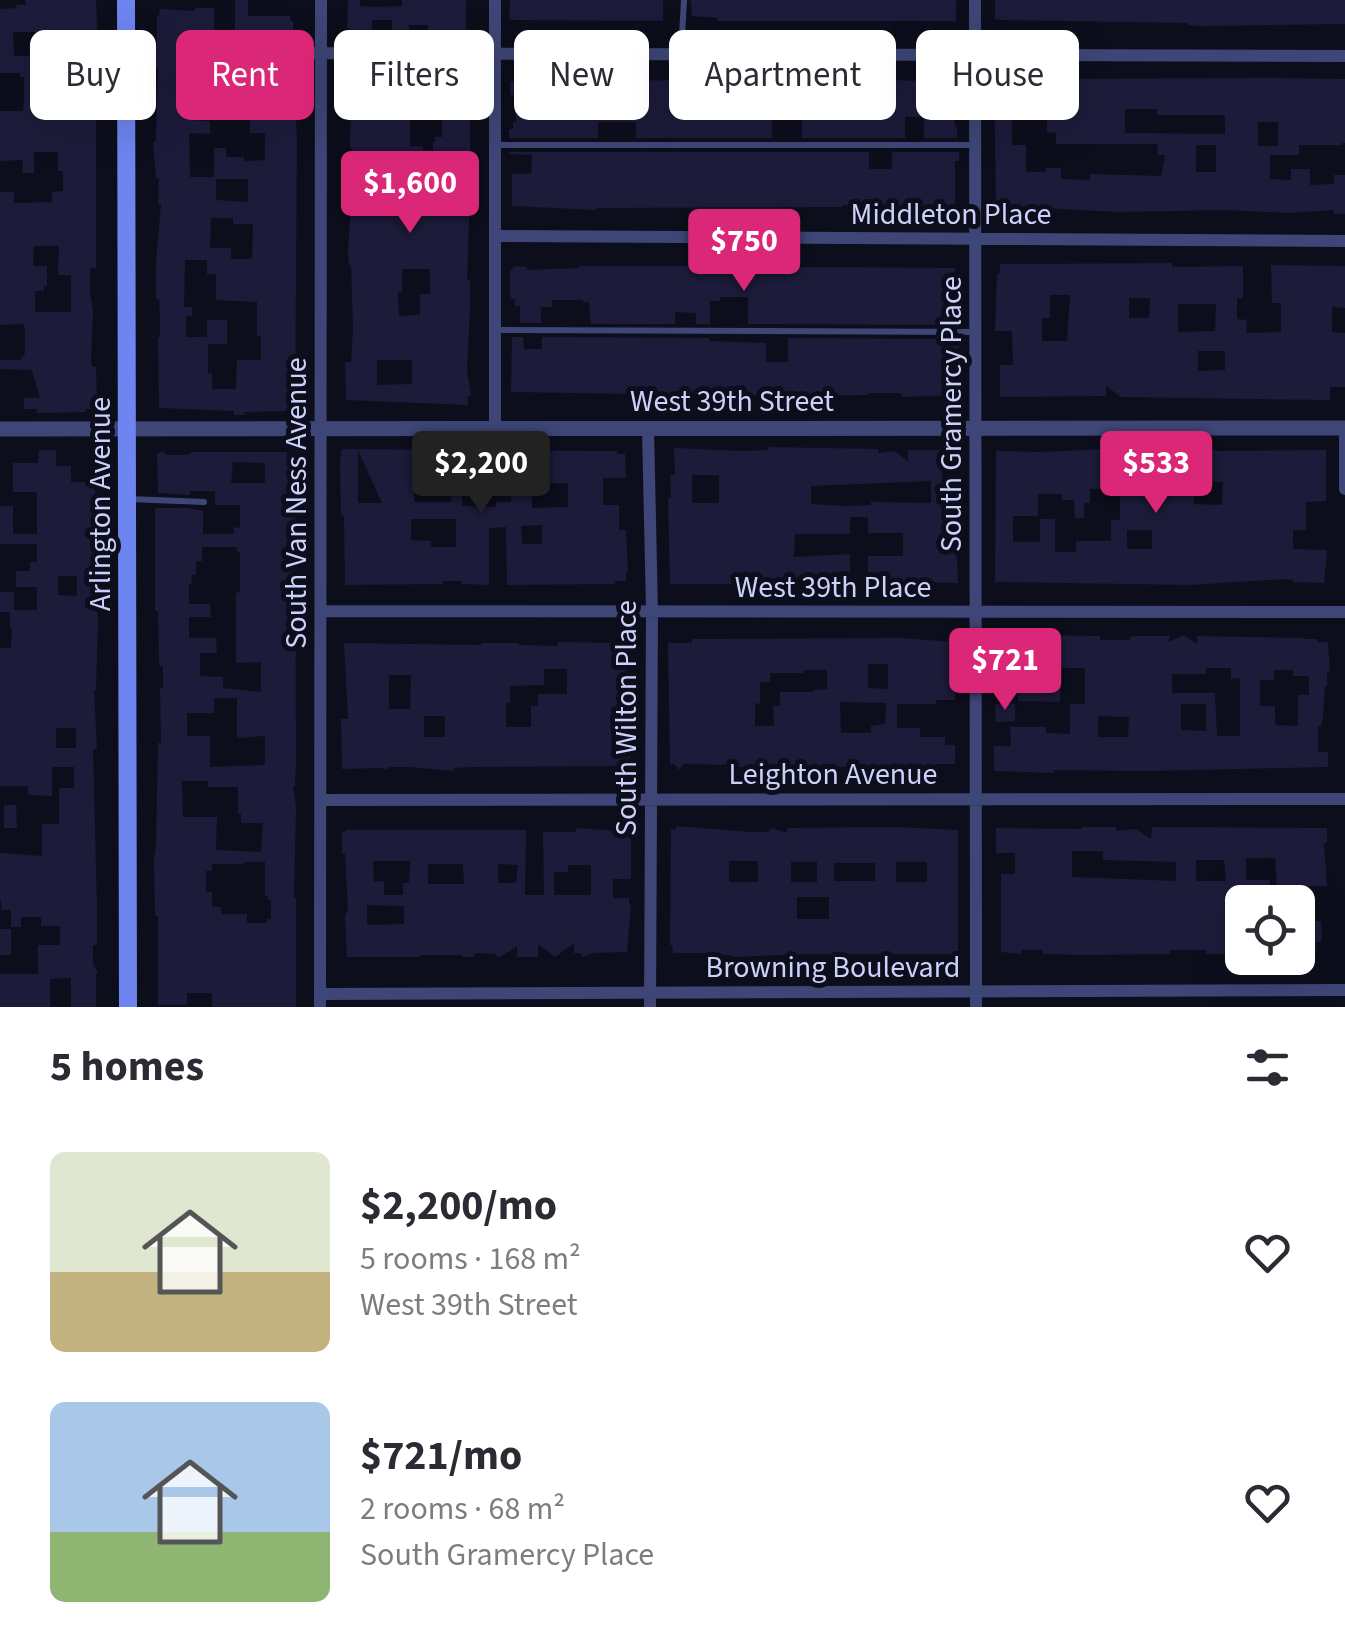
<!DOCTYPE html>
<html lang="en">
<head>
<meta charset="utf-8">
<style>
	:root { --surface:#fff; --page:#f2f2f3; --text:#2b2b33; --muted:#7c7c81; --accent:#db2777 }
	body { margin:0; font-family:"Source Sans 3",sans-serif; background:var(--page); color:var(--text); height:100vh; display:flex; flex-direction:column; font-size:38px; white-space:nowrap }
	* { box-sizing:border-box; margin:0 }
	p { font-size:32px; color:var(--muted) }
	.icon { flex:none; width:55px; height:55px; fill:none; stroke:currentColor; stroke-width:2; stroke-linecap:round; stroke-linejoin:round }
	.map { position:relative; height:1007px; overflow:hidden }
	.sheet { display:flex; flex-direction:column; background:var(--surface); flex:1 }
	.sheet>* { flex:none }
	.guide { position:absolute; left:30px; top:30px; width:1285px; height:90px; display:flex; gap:20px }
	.fabs { position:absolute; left:1225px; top:885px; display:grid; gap:20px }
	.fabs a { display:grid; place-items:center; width:90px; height:90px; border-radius:15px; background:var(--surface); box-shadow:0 10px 40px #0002; font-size:50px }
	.price { position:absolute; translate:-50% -85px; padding:0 22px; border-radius:10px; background:var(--accent); color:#fff; font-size:32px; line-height:65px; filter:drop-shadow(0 2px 5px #0008) }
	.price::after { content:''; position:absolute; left:50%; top:60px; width:30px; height:22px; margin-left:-15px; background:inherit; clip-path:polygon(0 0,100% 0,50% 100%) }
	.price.on { background:#222; color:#fff }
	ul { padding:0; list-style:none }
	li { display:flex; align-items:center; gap:30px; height:250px; padding:0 50px }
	li span { display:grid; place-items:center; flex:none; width:280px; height:200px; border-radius:15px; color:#555 }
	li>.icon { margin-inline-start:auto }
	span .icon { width:120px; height:120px; fill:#fffc; stroke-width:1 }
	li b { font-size:42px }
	h2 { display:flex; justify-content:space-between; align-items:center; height:120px; padding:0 50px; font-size:42px }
	.tag { padding:0 35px; border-radius:15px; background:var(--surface); box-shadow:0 10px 40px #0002; font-size:35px; line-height:90px }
	.tag.on { background:var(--accent); color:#fff }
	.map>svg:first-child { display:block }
</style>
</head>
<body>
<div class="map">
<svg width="1345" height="1007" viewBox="0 0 1345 1007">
	<rect width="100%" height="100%" fill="#0d0e1c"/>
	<path fill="#1c1b3a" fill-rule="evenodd" d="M25,0H96L98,51H96V68H93L92,115L93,120H96V268H90V293L93,310L91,361L92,367H96L97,401L96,409H86V412L37,413V409H24V398H40L32,370L0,369V360H20L25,353V330L23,324L0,325V192H14V203L52,202V192L63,191V171H58V152H34V173H22L23,160L0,161V111H23L24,97V77H20V73H0V9L17,8L16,5H26ZM13,32H37V54L72,55V80H44V56H14ZM34,246H59L58,275H71V312H35V291H44V286H47V266H33Z
		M235,0H248V16H290V21H293V31L235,30Z
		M348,0H360V6L374,7L402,6V0H466V30H428V25H409V31H392V20H372V29L370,30H353L347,28Z
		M510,0H663V21L512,20L509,19Z
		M691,0H956V21H717V18L692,16Z
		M995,0H1345V24L1203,26L1188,25V23L1002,20L995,19Z
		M195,8H214V31H203L202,58H215V67L253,66V68L297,69V87H293V113H296L297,142L295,408H287V411L244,412V415H234V411L159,408L158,337H160V319L159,299H156V263L161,204H158L159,178H156L153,142H155L156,136L158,68H156L157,16H159L160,9L195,11ZM203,78L267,79V104H250V133H265V160L244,161V157H226V148H214V177H190L189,133L210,134V121L188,120V100H203ZM216,179H248V202L216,200ZM211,218H233V224H253L252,259H231V248H210ZM185,260H207V274H216V300L257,302V336H261V360H237L236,389H212V373H208V344H227V320H207V337H186V316H192V307H184Z
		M352,68L467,69V74H470V192L467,280H470V310L467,370L471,396H468V405L346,400L345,362H351L353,327L351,265H349L348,252L352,186V148H350ZM442,112V137H435V142H433V154H442V181H423V147L410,146V113ZM393,157H412V187H393ZM402,269H430V294H420V315L399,316L398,292H402ZM377,360H412V384L377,385Z
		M1269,78L1345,79V143H1342V145H1299V155H1270V179L1291,180V169H1310V185L1334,184V175H1345V214H1334V210L1289,213L1225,210L1119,212L1041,208V211H1022L996,206L994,81L1040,79ZM1037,99V120H1047V132L1056,133V144H1157L1158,155H1165L1161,176L1090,174V180L1061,179V168H1046V172H1026V145H1012V100ZM1125,109H1157V115H1225V134L1125,133ZM1258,122H1278V146H1258ZM1196,145H1216V172H1196Z
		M561,80L847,81L892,80L950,82V85H955V127H957V138H924V117H905V138H802V116L791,114H772V138H636V122H598V138H509V129H513V122H516V95H510V81L561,83Z
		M509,152H869V169H892V152H959V161H955V207L870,208V205H842V207L596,208V210L512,206V174H531L532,155L509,154Z
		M1172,263V267L1243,266V298H1237V319L1247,320L1246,333L1281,332V303H1272L1271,265L1345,266V308L1332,307V332L1345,333V387H1330V400L1121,397L1106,386V396L1000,397V365H1013L1012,331H995L997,274L1000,273V264ZM1050,295H1070L1067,341H1042V318H1050ZM1129,298H1150L1149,318H1129ZM1178,304H1216L1215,331L1178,332ZM1198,351H1225V370L1198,371Z
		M515,266L527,267V270L579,268V266H670L955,268L954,306H957V325L748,324V297H720V301H710V324H696V313L675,312V324H591L589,302H583V300H552V307H541V323H520V306H515V299H511L510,295V270Z
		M512,337H523L524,349H542V337L709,338V341L766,343V362H788V338L959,339L957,395L902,397V394L895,393H868V395L763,396L511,392Z
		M768,447L878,449L879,453L894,451L908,461V450H950L958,452V470L942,471V490H955V495H958L956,531L958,583L868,581V556H903V533H868V517H850V534H795L794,557L850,554V584H670L668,498H671L670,475H675L674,448L742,451L768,450ZM692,475H719V503H692ZM931,481V503L871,502V505L847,506L811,504V486Z
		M346,449L455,450V452L488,453V450L598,451H617V454H625L626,478H603V505H619V530H626L628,573H626V581H615V584L507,585L506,527L489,528V585L462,584V581H443V584L345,585L344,517L341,513L340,464L341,450ZM358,450L382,503H358ZM414,481L451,483V502H414ZM481,482H511V502H496V507L462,506V484H481ZM568,483V507L532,508V484ZM411,519H456V547H431V541L411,540ZM542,525V544H522L521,526Z
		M1107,449L1141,451V453H1178V449H1215V451L1326,450V501L1306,502V530H1293V549L1327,550L1324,583L1293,582V580L1285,579L1190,585L995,582L996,451L1041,452ZM1195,482H1223L1222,505L1194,504ZM1090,489H1120V520H1111V541H1076V552H1055V519H1040V542H1013V516H1038V494H1062V500H1074L1075,518H1084V503H1090ZM1127,530H1152V549H1127Z
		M39,450H56V466H71V482H95L97,550H93V596H97L98,621L96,690H94L97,749H93L97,907V945H93V965L98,971L96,974V1007H71V978L50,979V1007H0V974H38V945H60V926H41V917H21V927H11V910H2L0,898V853L42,856V824H59V788H74V767H52V796L28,795V786H0V648H11L12,629L10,628V612H0V592H14V610H37V587H16V571H30V562H37V544H0V506H13V534H37V492H13V463H38ZM58,576H77V596L58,595ZM56,728H76V748H56Z
		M162,451L167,455H188L192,452H287V459H295L296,762L295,786H293L296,806L294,898H296V1007H212V993H187V1005H158V916H155L154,859L156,846L158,743H161L160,688H163V666H160L159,661L158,611H155V508H189L203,511V534H234V527L240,528V505H215V491H190V495L158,493L157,454ZM233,462L265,463V483H231ZM202,547H237V552H240V592L236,593V663L261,662V692L223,688V677L200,676V653H217L216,638H189V617H211L210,604H189V584H192L191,575H196V561H202ZM214,698H237V738L265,736V765L210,767V736H187V713H214ZM182,781H208V787H238V814H241V823H263L261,852L216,850L217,817H183ZM244,862H265V896H268V900H271V919H267V923H247V914H221V907H212V892H206V871H212V864H244Z
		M1023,635L1100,636V640H1130V637L1135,636H1169V642L1183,635L1197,644V636L1303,638V639H1317V642H1328L1330,671L1327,673V686H1325L1323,717L1321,726H1318V752H1328V767L1146,771L1054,770V773L994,771V746H1011L1010,727H1046V733L1070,734V704H1085V668H1061L1060,702L1018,701V674L996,673L994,671V656H997L998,640H1003V638H1023ZM1206,668H1231V679L1240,678V736H1217L1215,693H1172V674H1206ZM1274,670H1293V676H1309V695H1298V726L1275,725V706H1260V680H1274ZM1181,704H1206V731L1181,730ZM1098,716L1129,717L1128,737H1098Z
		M900,638L954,642L955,700H936V704H897V728H920V737H945V745H955V764H936V767H738V765L683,764L679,770L674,764H670L668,643H692V639H703ZM868,664H888V689L868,688ZM804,670H827V689L813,690V692H780V706H773L774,726H755V703L760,704V682H770V673H804ZM840,702L886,703L885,724L871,726V733H841Z
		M558,642L619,643V646L624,645L626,682H629L631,766L472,767L454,768V771L410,767H390L386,770L382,768L342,769L341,719H348L344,643L481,645V643H519V645L558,646ZM544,669H567V694H538V706H531V727H506V703H510V686L544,685ZM389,675H411L410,709H389ZM424,716H445V737H424Z
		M995,704H1015V721L996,722Z
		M4,805H16L17,828H4Z
		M676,826L751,832H767L772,828L787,833V828L895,827L958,830V954H811L732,957L731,955H709V953H673L672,945H670L671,829H676ZM729,861H758V882H729ZM791,862H817V882H791ZM896,862H927V882H896ZM834,863H875V881H834ZM797,897H829V919H797Z
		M1082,827H1116V831L1136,829L1151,839L1152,827L1327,828V843H1324L1327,886H1305V891H1303V902H1291V889H1277L1275,858H1246V880H1270V891H1260L1259,902H1242V950H1226V954H1206V950H1170V954L1085,955L1043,954V950H1021V954L1001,952V874H1015V853H996V828L1082,829ZM1072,851H1103V860L1176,862V881L1072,877ZM1196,860H1224L1226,881H1196Z
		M576,828L631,832V879H613V898H629V905H631L627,952L593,953L583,957L580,953H574V943L555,957L538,944V957H517V946L499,958L495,954L478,953L474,954V957H462V955H421L420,957H347L345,915L348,910L345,854H342V832H345V830H526L525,895H544L543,832H576ZM373,861H410L409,883H403V895H384V881L374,882ZM428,864H463L464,884H428ZM498,864L518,865L516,883H498ZM568,865H591V895H554V872H568ZM367,905L404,906V924L367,925Z
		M1298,921H1321L1322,936L1321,942H1316V950H1298Z
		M0,929H11V955H0Z"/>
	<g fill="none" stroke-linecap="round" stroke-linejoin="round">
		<path stroke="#3d4676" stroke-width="6" d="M681,53L684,0
			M497,145H974
			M496,330L975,332
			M129,499L204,502"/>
		<path stroke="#3d4676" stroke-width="12" d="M975,0L976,1007
			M237,53L1345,56
			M496,236L1345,241
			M495,428V0
			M648,428L652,612L650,1007
			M1345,428V489
			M321,611L1345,612
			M321,800L1345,799
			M321,994L1345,990
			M320,1007L321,0"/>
		<path stroke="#3d4676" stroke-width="15" d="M0,429L1345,428"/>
		<path stroke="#6e84ef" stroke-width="18" d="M126,0L128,1007"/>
	</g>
	<g text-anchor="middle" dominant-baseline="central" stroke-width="10" stroke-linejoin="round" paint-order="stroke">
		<g font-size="30" fill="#cdd1fa" stroke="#0d0e1c">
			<text x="951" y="214">Middleton Place</text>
			<text x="732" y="401">West 39th Street</text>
			<text transform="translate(951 414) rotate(-90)">South Gramercy Place</text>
			<text transform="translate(296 503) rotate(-90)">South Van Ness Avenue</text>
			<text transform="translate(100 504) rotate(-90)">Arlington Avenue</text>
			<text x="833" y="587">West 39th Place</text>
			<text transform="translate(626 718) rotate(-90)">South Wilton Place</text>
			<text x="833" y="774">Leighton Avenue</text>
			<text x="833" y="967">Browning Boulevard</text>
		</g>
	</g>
</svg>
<div class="fabs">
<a><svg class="icon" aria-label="locate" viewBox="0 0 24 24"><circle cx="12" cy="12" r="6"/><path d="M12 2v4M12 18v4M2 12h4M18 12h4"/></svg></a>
</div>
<b class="price" style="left:410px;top:236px">$1,600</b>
<b class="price" style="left:744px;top:294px">$750</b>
<b class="price on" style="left:481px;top:516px">$2,200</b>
<b class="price" style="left:1156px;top:516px">$533</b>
<b class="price" style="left:1005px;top:713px">$721</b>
<div class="guide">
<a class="tag">Buy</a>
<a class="tag on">Rent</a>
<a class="tag">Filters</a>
<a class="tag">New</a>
<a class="tag">Apartment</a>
<a class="tag">House</a>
</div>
</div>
<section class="sheet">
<h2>5 homes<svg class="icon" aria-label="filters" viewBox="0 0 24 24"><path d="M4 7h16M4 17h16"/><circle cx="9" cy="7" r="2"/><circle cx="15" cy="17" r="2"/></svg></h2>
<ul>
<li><span style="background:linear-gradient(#dfe7d0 60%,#c2b280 0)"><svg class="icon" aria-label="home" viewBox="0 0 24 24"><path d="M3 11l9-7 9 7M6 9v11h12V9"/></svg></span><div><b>$2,200/mo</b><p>5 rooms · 168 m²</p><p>West 39th Street</p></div><svg class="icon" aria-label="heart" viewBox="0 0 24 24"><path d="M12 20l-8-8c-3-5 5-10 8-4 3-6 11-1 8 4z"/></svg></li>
<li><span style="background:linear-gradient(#a9c7e8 65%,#8fb573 0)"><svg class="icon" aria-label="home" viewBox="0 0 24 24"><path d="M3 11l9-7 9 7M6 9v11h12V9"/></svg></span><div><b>$721/mo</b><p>2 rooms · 68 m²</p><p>South Gramercy Place</p></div><svg class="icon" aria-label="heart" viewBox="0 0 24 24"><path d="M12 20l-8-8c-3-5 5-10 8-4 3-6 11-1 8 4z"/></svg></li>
</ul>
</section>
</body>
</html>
